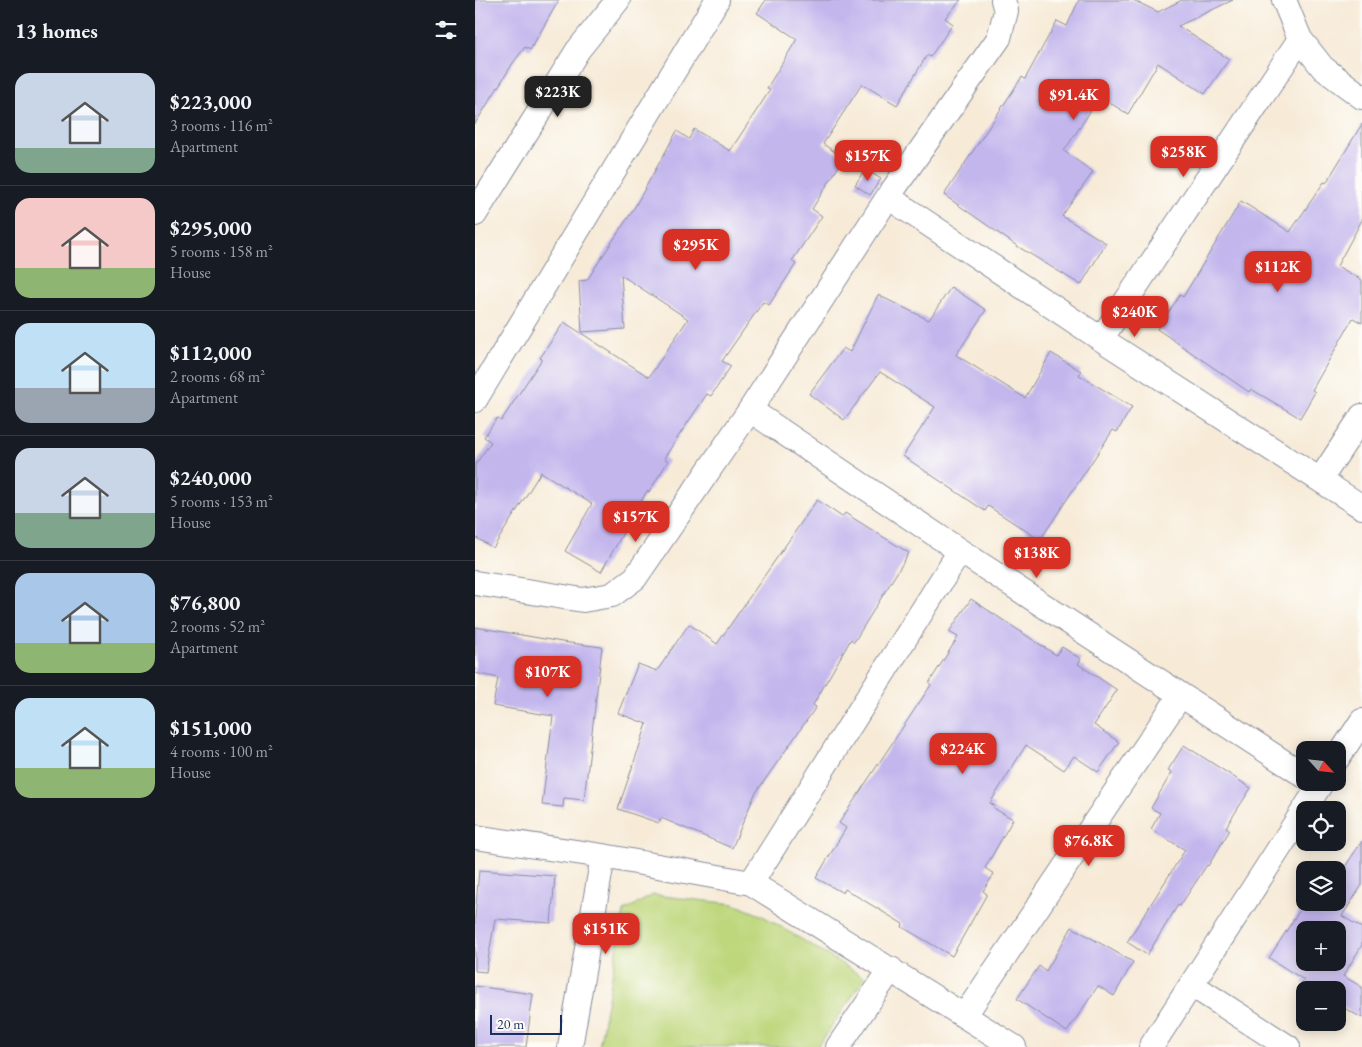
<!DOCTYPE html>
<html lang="en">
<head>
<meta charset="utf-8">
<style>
	:root { --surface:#171b24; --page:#242831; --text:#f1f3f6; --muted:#9ea1a6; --line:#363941; --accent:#d93025 }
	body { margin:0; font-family:"EB Garamond",serif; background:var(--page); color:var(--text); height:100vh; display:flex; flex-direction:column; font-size:19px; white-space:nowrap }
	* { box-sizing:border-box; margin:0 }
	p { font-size:16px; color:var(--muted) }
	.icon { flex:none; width:28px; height:28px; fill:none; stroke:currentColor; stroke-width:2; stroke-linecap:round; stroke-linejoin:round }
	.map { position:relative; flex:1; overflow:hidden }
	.drawer { display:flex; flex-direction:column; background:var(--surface); width:475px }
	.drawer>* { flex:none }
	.needle { width:32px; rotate:117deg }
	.buttons { position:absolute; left:821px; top:741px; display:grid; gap:10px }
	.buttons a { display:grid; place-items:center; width:50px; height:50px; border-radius:10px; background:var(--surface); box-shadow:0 2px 12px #0003; font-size:25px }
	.scale { position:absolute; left:15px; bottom:12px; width:72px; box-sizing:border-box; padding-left:5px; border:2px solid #1b2f5e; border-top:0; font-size:14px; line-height:18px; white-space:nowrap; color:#1b2f5e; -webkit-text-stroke:4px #fdfcf7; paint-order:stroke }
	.price { position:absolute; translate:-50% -42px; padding:0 11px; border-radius:10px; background:var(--accent); color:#fff; font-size:16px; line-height:32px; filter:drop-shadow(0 1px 2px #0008) }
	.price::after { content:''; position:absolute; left:50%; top:30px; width:15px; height:11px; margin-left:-8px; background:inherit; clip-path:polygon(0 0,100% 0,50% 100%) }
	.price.current { background:#222; color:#fff }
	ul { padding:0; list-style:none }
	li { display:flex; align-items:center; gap:15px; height:125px; padding:0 15px }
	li+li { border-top:1px solid var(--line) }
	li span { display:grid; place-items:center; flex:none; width:140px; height:100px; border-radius:15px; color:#555 }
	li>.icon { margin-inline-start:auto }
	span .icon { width:60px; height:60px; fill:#fffc; stroke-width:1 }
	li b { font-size:21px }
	h2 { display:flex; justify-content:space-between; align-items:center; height:60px; padding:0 15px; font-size:21px }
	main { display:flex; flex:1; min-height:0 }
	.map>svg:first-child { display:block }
</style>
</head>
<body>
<main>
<section class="drawer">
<h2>13 homes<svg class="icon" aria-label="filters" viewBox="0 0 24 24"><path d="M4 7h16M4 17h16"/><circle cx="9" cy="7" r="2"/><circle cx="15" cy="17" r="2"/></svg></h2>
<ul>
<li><span style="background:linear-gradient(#c9d6e8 75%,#7fa58c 0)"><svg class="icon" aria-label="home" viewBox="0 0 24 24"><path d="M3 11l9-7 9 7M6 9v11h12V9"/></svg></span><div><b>$223,000</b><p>3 rooms · 116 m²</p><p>Apartment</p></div></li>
<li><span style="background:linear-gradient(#f6c9c9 70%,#8fb573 0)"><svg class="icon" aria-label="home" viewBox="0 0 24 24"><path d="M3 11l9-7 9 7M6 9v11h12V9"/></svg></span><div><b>$295,000</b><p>5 rooms · 158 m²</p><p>House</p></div></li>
<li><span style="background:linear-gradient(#bfe0f5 65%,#9aa5b1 0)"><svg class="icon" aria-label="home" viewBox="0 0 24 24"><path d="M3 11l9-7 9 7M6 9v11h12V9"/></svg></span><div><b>$112,000</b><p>2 rooms · 68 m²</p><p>Apartment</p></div></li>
<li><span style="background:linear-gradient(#c9d6e8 65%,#7fa58c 0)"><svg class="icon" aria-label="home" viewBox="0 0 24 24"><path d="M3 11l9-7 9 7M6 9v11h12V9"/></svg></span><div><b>$240,000</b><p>5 rooms · 153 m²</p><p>House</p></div></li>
<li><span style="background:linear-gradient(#a9c7e8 70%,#8fb573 0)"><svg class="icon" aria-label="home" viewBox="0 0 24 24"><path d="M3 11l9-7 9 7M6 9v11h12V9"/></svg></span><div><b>$76,800</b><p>2 rooms · 52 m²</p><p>Apartment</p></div></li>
<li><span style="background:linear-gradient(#bfe0f5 70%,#8fb573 0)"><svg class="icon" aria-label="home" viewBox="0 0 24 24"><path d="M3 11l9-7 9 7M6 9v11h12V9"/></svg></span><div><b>$151,000</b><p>4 rooms · 100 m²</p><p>House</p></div></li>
</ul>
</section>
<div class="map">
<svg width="887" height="1047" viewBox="0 0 887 1047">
	<rect width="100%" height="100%" fill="#fdfcf7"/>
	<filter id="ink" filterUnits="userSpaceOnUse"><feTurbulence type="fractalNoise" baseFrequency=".02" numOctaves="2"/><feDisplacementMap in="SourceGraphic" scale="10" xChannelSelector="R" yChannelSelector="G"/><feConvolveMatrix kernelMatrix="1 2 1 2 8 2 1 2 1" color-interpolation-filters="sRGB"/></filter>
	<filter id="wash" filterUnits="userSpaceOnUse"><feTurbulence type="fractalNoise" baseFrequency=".0096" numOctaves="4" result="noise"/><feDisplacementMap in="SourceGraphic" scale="20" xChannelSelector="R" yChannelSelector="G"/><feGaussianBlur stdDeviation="1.12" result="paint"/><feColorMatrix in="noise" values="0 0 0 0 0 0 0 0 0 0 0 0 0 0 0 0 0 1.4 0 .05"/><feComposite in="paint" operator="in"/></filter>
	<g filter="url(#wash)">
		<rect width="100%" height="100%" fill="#f7ebd8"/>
		<path fill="#bed77c" stroke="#6c836d" d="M178,895L259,904L288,916L390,978L342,1047H124L149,911Z"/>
		<g id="blocks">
			<path fill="#c3b6ed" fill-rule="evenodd" d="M0,0H84L55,50L50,47L38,63L0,124Z
				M291,0H486L470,18L478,24L455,57L452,55L422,105L387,84L348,144L369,158L337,209L347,216L317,261L321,264L294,305L288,302L247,361L256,366L236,396L232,394L189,458L193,461L174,492L172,491L126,572L90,551L117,504L66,472L18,548L0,537V465L16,442L9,437L22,418L26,421L67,359L65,358L89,322L174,377L213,319L146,275L150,329L107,332L104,281L112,280L158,210L202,131L214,139L219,129L255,151L295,90L292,88L322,39L282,13Z
				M604,0H658L683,12L707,0H758L703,26L754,59L730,94L683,63L653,114L625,97L589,151L618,172L587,216L631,243L606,285L542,246L469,195L547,77L550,79L582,21L592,26Z
				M887,124V220L862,266L887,280V323L878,318L837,390L840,392L825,418L776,389L774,392L682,329L705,295L708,297L766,201L815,232L849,182L851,183Z
				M390,169L406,179L395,195L380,185Z
				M476,287L511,310L481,355L550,398L576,353L606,371L604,375L657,407L642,432L638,430L565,540L513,506L510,511L428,456L460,407L405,372L369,420L334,394L368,348L375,352L403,295L454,320Z
				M342,500L367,517L370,513L434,553L379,642L376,639L338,705L341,707L280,794L257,848L186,818L184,823L143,809L172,724L143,713L163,664L182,671L214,624L242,644Z
				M496,599L581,655L587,647L606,659L603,664L642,690L619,725L644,742L623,772L599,756L589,770L551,745L515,803L520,806L518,808L538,819L510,868L519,874L508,891L512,894L477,956L427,927L428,924L370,889L368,893L341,878L371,828L364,823L456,685L454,683L483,637L474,632Z
				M0,627L87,642L127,647L109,800L89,798L88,807L67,805L78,716L18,706L23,678L0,673Z
				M709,745L776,788L751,827L755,830L733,866L732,865L705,906L703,905L672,955L652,942L710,850L676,829L685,813L676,808L697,772L693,770Z
				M887,841V885L867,916L887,928V945L868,976L887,987V1018L862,1004V990H838L827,983L829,980L794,958L830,902H862V879ZM830,930H862V962H830Z
				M4,870L80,876L76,923L20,919L11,972L0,971V918Z
				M597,927L658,962L639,996L623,986L592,1032L542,999L564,966L571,971Z
				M0,986L58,994L51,1047H0Z"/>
		</g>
	</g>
	<g filter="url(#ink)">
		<use href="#blocks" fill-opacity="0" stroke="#898d9b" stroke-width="1"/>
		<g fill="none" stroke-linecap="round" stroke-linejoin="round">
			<defs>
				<path id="street" d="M809,0L825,39L848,68L887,97
					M413,197L626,339L887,507
					M0,214L103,50L143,0
					M626,339L825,39
					M0,400L242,0
					M275,410L485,551L830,776
					M845,480L887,416
					M0,583L108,600L137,595L160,578L275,410L413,197L524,38L531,11L528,0
					M862,759L887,721
					M0,837L128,856L276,883L539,1047
					M276,883L485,551
					M717,985L813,1047
					M490,1015L705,696
					M95,1047L128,856
					M363,1047L416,969
					M676,1047L847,782"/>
			</defs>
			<use href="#street" stroke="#898d9b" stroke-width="26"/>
			<use href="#street" stroke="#fff" stroke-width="24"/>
		</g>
	</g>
</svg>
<div class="buttons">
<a><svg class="needle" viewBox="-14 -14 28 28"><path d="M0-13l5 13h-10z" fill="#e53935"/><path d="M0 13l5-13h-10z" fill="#9ea1a6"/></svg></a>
<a><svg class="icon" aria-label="locate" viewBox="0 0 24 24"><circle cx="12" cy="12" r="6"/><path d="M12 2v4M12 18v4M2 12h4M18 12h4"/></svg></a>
<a><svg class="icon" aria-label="layers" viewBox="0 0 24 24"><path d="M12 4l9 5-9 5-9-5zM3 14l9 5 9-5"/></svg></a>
<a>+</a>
<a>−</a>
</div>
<div class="scale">20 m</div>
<b class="price current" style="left:83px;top:118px">$223K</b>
<b class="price" style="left:599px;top:121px">$91.4K</b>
<b class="price" style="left:709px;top:178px">$258K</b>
<b class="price" style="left:393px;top:182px">$157K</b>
<b class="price" style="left:221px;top:271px">$295K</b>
<b class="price" style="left:803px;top:293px">$112K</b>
<b class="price" style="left:660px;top:338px">$240K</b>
<b class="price" style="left:161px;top:543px">$157K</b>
<b class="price" style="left:562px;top:579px">$138K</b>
<b class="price" style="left:73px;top:698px">$107K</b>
<b class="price" style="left:488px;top:775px">$224K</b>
<b class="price" style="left:614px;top:867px">$76.8K</b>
<b class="price" style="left:131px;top:955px">$151K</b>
</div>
</main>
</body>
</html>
